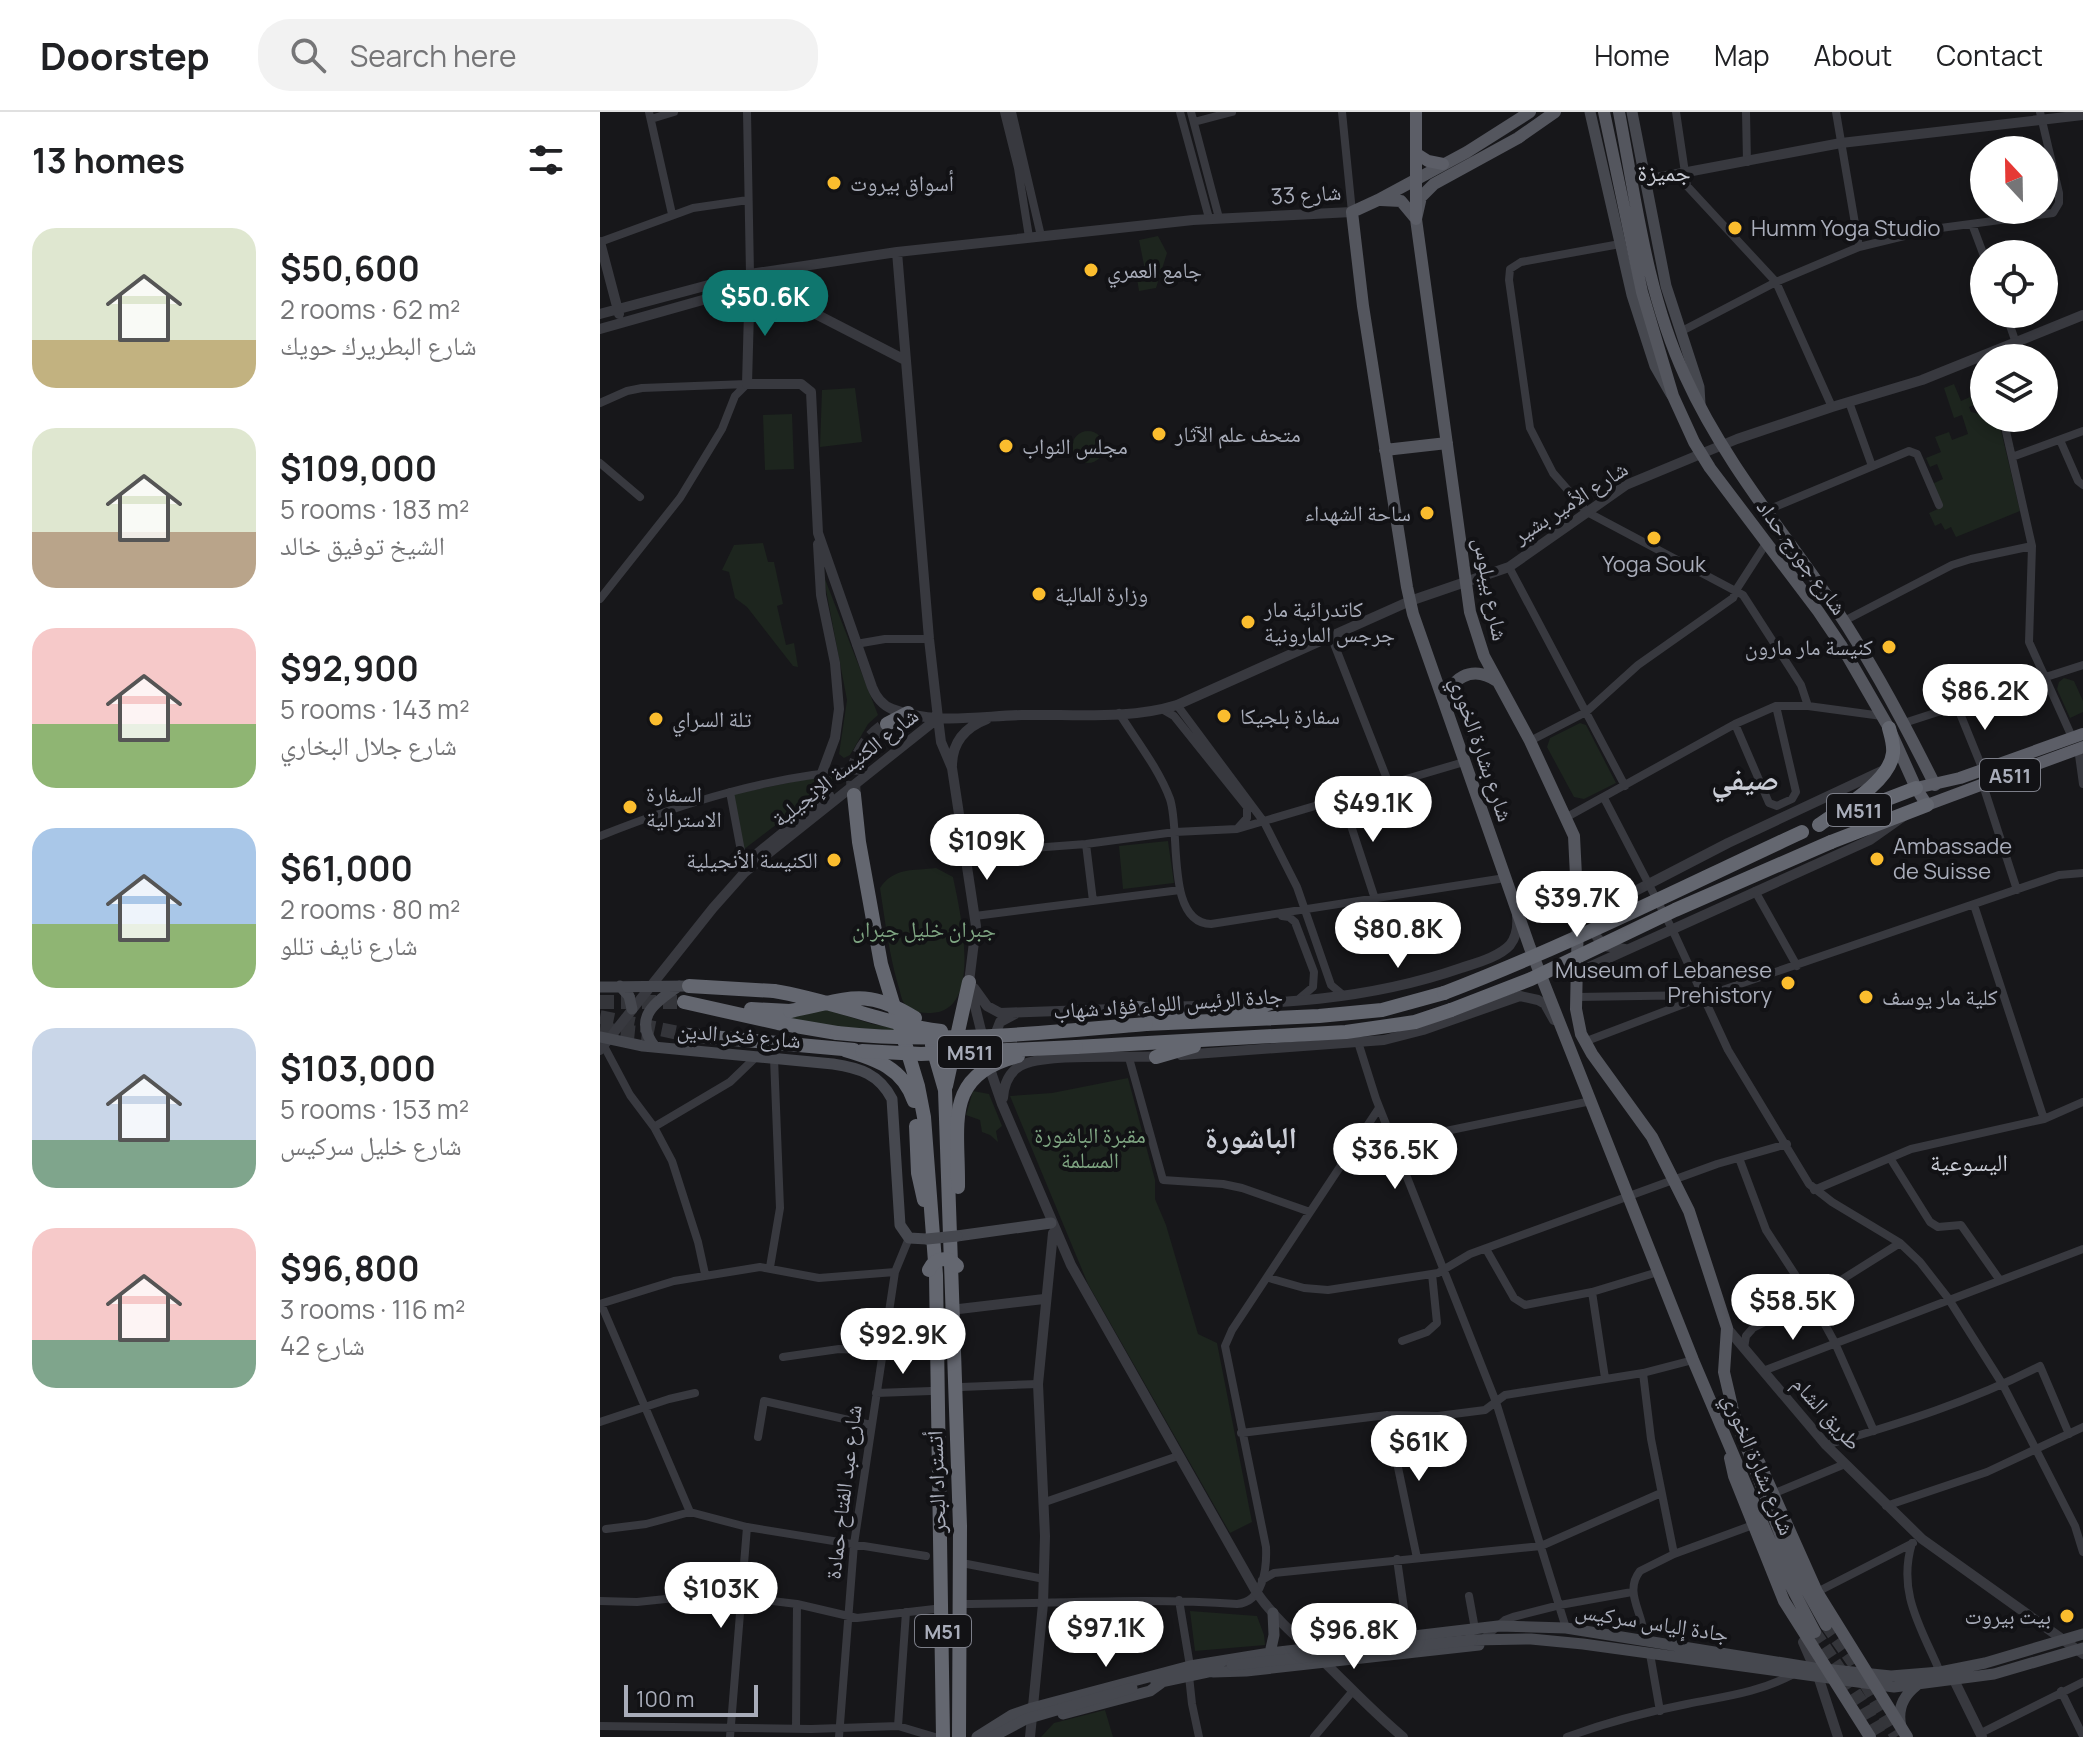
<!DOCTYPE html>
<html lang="en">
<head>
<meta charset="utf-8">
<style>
	:root { --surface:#fff; --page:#f2f2f2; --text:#202124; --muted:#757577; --line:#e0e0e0; --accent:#0f766e }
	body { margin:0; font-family:Manrope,"Noto Naskh Arabic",sans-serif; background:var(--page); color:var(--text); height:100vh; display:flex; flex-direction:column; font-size:30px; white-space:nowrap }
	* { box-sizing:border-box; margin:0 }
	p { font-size:26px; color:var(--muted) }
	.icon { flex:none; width:44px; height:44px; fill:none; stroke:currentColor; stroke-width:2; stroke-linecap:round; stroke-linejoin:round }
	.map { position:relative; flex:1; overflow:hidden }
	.drawer { display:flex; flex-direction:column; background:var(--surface); width:600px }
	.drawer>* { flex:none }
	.needle { width:52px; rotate:338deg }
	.tools { position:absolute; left:1370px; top:24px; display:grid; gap:16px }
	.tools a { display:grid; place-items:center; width:88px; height:88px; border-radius:50%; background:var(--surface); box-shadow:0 4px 12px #0003; font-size:40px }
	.scale { position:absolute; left:24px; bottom:20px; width:134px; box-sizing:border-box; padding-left:8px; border:4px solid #a9adba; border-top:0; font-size:22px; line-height:28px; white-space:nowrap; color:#a9adba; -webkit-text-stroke:6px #121215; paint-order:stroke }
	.price { position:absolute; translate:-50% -68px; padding:0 18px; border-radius:28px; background:#fff; color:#222; font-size:26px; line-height:52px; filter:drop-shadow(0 2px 4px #0008) }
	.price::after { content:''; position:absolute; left:50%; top:48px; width:24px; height:18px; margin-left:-12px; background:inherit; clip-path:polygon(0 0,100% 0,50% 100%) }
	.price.current { background:var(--accent); color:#fff }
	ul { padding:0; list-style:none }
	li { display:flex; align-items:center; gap:24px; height:200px; padding:0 32px }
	li span { display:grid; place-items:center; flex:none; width:224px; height:160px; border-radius:24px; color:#555 }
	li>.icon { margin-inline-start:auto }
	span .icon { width:96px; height:96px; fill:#fffc; stroke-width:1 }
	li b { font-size:34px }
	h2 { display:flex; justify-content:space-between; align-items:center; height:96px; padding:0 32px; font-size:34px }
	header { display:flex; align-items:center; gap:48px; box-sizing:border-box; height:112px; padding:0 40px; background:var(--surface); border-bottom:2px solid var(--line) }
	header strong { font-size:38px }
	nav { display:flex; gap:44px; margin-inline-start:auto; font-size:28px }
	.search { width:560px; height:72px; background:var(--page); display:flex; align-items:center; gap:20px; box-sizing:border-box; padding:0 28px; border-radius:32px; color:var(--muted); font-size:30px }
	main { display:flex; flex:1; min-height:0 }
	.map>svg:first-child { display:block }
</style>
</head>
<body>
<header>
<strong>Doorstep</strong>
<div class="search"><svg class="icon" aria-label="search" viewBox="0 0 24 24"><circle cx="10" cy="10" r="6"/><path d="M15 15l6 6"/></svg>Search here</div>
<nav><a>Home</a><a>Map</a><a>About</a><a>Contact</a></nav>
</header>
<main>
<section class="drawer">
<h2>13 homes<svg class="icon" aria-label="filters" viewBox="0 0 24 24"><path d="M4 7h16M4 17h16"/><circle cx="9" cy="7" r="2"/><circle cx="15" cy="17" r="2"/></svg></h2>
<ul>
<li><span style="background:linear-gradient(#dfe7d0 70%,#c2b280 0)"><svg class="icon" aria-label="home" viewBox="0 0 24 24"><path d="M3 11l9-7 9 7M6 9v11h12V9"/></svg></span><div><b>$50,600</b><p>2 rooms · 62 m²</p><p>شارع البطريرك حويك</p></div></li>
<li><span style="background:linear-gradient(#dfe7d0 65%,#b9a48a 0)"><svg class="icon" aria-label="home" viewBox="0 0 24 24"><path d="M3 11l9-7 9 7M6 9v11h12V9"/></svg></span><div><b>$109,000</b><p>5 rooms · 183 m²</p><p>الشيخ توفيق خالد</p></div></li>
<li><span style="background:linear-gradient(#f6c9c9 60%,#8fb573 0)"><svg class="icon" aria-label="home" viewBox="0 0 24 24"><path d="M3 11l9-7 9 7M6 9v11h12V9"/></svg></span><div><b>$92,900</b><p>5 rooms · 143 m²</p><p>شارع جلال البخاري</p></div></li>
<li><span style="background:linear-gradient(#a9c7e8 60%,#8fb573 0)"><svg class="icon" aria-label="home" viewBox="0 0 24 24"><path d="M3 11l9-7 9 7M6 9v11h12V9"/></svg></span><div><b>$61,000</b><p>2 rooms · 80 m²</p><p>شارع نايف تللو</p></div></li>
<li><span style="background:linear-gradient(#c9d6e8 70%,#7fa58c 0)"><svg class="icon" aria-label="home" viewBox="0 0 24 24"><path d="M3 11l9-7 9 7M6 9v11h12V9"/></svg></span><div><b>$103,000</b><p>5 rooms · 153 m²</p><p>شارع خليل سركيس</p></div></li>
<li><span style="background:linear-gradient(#f6c9c9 70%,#7fa58c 0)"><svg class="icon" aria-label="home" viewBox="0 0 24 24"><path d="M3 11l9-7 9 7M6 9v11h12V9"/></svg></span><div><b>$96,800</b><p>3 rooms · 116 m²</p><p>شارع 42</p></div></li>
</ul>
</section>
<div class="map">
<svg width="1483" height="1625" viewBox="0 0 1483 1625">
	<rect width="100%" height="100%" fill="#17171a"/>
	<path fill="#1d251e" d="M558,124L567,141L556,176L539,179L536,160L545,158L539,128Z
		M1354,272L1361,289L1370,285L1374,293L1369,295L1371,300L1384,303V306H1398L1420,399L1356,425L1351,415L1345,418L1341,411L1335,414L1329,401L1342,395L1332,372L1343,367L1337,352L1330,355L1326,346L1341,340L1335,325L1349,320L1352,328L1368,322L1362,303L1354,306L1344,276Z
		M255,276L262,330L220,335L222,278Z
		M192,302L194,357L165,358L163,303Z
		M472 335a16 16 0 1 1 32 0a16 16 0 1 1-32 0Z
		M163,431L168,450H174L183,492L177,494L186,533L194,531L198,555L193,554L147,495L135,486L129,460L122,458L134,433Z
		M223,462L278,603L268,612L250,643L244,646L239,642L247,588Z
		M1464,566L1474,569L1483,589V600L1470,606L1457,577L1459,570Z
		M980,611L986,613L1016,671L984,687L974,685L947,635L950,626Z
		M247,659L143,738L134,682Z
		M568,729L574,771L523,777L519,734Z
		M336,756L353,765C359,795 385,900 331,901C321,901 310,900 304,891C301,887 300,878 298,873C289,841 285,809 280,776C294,755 313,759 336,756Z
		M225,897L272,912L316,920L224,914L171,905Z
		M528,966L555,1068V1087L566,1113L598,1222L617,1231L652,1410L630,1421L488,1172L410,984L452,981Z
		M373,979L389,982L402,1014L396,1019L398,1030L390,1023L382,1020L380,1008L366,1003Z
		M590,1499L657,1504L664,1523L665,1533L595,1539Z
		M505,1598L513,1625H441L454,1611Z"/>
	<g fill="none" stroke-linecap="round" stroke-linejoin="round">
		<path stroke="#34353a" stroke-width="12" stroke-dasharray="12 6" stroke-linecap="butt" d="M1226,1513L1253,1551L1296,1625
			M1215,1520L1262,1590L1282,1625"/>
		<path stroke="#34353a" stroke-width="14" stroke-dasharray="14 7" stroke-linecap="butt" d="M254,683C250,652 261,629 287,612
			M0,890H84
			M0,905L89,923
			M0,917L49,922"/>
		<path stroke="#38393f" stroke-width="8" d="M49,0L72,102
			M147,0L150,162
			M404,0L418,56L429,125
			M412,0L441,124
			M580,0L609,106
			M591,0L619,106
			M742,0L752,100
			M1076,0L1087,74L1176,170L1232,295
			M1146,0L1147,50
			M1236,0L1259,135
			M51,7L74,0
			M594,10L632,0
			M1372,112L1384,144
			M0,130L93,96L148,88
			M1020,132L921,150L910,157L909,168L930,316L953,361L987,400L1143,483L1201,573L1208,594
			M1406,202L1416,231
			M1080,220L1176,170L1259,135L1333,117L1453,101L1459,91V81L1440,0
			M1249,290L1272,354
			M0,291L27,279L42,276L147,272
			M1403,306L1432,434L1429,530L1472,625
			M1460,328L1478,369L1483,373
			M1412,345L1483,319
			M0,351L40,385
			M1165,399L1309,339L1317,342L1339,393
			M909,455L1025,674
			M0,487L80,386L122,317L135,284L147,272
			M1244,509L1352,453L1371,447L1432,434
			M731,524L789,672
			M256,532L285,527H329
			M577,593L664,710L697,775L731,873L743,883
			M1357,594L1383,658
			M562,597L574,604L647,695V706L638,716
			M519,601C536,628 559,657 570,687C581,719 565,811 611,812L905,766
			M1304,611L1483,553
			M1135,612L1169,691L1177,694L1192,687L1196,680L1176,594
			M930,629L986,600L1038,553L1133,486L1138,475L1167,430
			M1478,636L1483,672
			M1383,673L1417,778
			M130,680L144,755
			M742,686L775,787
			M1004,686L1072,817L1128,938L1209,1072L1232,1090L1300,1131L1320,1150L1348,1186L1403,1273L1475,1414L1483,1440
			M967,705L1135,612L1176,594H1208L1282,604
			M0,724C83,691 172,663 262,658
			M486,732L493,789
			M365,741L486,732L575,720L637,717L864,650
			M1155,779L1197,854
			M1374,793L1444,1007
			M375,804L580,778
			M682,804L689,805L695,810L714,860L713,875L700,886
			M976,885L1103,883
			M758,930L776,987L896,1290L966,1516
			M984,930L1105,884L1459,763L1483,761
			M4,934L30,983L54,1015L72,1049L98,1130L105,1162
			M529,946L563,1068L623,1072L642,1076L710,1100
			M54,1015L130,970L157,944
			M793,1030L991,989
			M1139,1046L1166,1118L1211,1187L1235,1231L1274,1319
			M1290,1046L1330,1110L1338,1115L1361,1113L1399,1167
			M1214,1078L1311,1037L1444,1007L1483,990
			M886,1137L914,1186L925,1193L992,1180L1058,1160
			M170,1155L180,1096L174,946
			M669,1166L704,1176L728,1178L838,1161L870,1142L1117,1052L1187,1032
			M992,1180L1005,1266
			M0,1192L74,1169L160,1155L219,1166L295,1160
			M1,1192L90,1400L147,1415L326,1444
			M802,1229L827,1220L837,1211L832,1162
			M1144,1236L1146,1224L1153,1216L1211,1187L1300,1131
			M183,1245L239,1237L284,1239
			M1163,1259L1483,1137
			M1043,1261L1051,1327L1074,1442
			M361,1275L438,1272
			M276,1281L331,1279
			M787,1303L817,1446
			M0,1310L69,1287L95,1281
			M641,1321L787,1303L838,1304L885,1298L905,1283L1043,1261L1093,1248
			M158,1325L164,1289L271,1313
			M1226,1333C1298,1312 1373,1289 1440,1254L1469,1322
			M1175,1381L1245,1352
			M445,1390L578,1344
			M1286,1394L1387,1360L1483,1315
			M6,1417L46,1412L90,1400
			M1312,1431C1297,1481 1321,1515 1340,1560
			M797,1447L808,1525
			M367,1452L444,1467
			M662,1468L674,1461L941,1434L1061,1381
			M1217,1480L1313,1431
			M869,1484L875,1517
			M579,1488L590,1554
			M0,1489L37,1490L104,1483L140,1485L197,1492L257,1506L343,1496
			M359,1492C452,1492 544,1485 637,1492C663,1490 667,1457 666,1435L625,1234L632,1218L779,996
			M883,1527L905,1508L913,1505L960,1493L1032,1480
			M1043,1529C1047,1504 1022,1482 1040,1459L1074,1442L1153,1413
			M1050,1542L1060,1599
			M589,1564L592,1592L599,1625
			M1461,1579L1483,1624
			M0,1614L211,1617L298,1614L335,1625
			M298,1614L306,1500
			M196,1615L197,1492
			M1381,1621L1483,1570
			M130,1625L147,1415
			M239,1625L254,1432L295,1160L309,1126
			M714,1625L752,1580
			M967,1625C1005,1611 1046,1600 1087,1592C1126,1584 1157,1581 1194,1562"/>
		<path stroke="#38393f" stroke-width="10" d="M1045,68L1241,31L1483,3
			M0,130L19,202
			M297,140L329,527L338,606L341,630L352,656L376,814L369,870L392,963L402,992L471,1153L657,1481C675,1507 699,1527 722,1548C749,1574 774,1601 803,1625
			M150,162L147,272H201L211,280L218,421L272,575C276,585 282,593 292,597C333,613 380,604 422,603C472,602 529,608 577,593L810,489L909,455L1026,373L1137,327L1232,295L1322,268L1483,203
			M0,202L150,162L297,140L593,108L752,100
			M0,217L124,182L150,178L177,182L305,248
			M218,432L221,483L235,551L239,597L235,626L222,661
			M352,654C352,630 366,615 387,607
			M142,754L229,683
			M978,774C986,791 995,794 1012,791L1128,731L1286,657
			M1007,794L996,802L993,820L1004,834L1025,837
			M978,860L1270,728L1304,704
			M374,876L387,894L400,901L543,896
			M559,895C665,892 760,891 861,856C876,851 899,845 910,833C917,824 918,814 917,804
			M393,928L400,910L415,902
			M0,938L113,796L145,760L338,606
			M581,943L784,928L823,918L920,884L938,888L945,892L954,908
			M403,986C404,972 408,961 420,954C444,940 529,947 561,944
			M359,1197L444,1187
			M1127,1216L1226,1333L1322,1427L1483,1542
			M1203,1530L1219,1567L1238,1625
			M1354,1568L1382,1625
			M430,1625L443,1492L445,1424L438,1272L453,1121"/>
		<path stroke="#46484f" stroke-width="11" d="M990,0L1032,183L1055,254L1071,282
			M1032,0L1066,174L1099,275L1100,292
			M20,874L29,884L32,897
			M0,875L89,874
			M0,925L43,934L233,952C260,956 279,962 292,987L300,1113L309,1126L327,1127
			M55,935C32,906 55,890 79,874
			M357,1124L451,1111
			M872,1528L931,1527L983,1532L1294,1575L1394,1562L1483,1536
			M670,1541L674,1523L673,1501
			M613,1560L646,1559L879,1533
			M556,1571L617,1558
			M463,1602L550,1579L561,1571
			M1301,1615C1297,1598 1302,1585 1316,1574
			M377,1625L412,1603L432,1596L590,1554L670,1541L898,1514L966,1516L1214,1556L1291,1564L1340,1560L1385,1551L1483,1522"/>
		<path stroke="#54565e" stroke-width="12" d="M930,0L867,40L778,88L752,100L763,194L807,475L813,502L930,836L1093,1248L1181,1455L1215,1520
			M955,0L918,26L834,72L821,85L816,107L870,500L884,544L930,629L974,724L978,804L976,897L981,922L992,942L1052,1025L1089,1099L1127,1216L1124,1260L1134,1303L1191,1450L1226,1513
			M1004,0L1042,180L1073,284L1094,330L1110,356L1218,499L1241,533L1289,616L1316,676
			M1019,0C1036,89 1047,182 1085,264C1119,339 1169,402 1216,468C1262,532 1300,603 1335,673
			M781,88L801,89L816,107
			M785,338L847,331
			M846,594C848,566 872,552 897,569
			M1130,1346L1134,1364L1184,1489L1270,1625
			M1159,1350L1217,1480L1307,1625"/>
		<path stroke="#5c5e67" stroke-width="12" d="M817,42L828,49L843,52
			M816,107V0
			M1483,622L1360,666L1316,676L1327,693L1483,635"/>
		<path stroke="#646770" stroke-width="14" d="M287,612L308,601
			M254,683L259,730L281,852L318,974L324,1005L336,1163L343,1625
			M1238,706L1316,676
			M1219,713C1241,697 1290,670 1293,641C1294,632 1291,624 1289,616
			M1231,730L1327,693
			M89,874L174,879
			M84,890L178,911L237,921
			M538,896L585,905
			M151,897L190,899
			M632,903L674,890
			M546,912L719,904L782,898L844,881
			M89,923L254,938
			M332,933L345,978L360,1414L359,1625
			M476,935L746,920L815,910L851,898
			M245,938C276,947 303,956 314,989
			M556,945L594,934
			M346,974L369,870
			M316,1014L318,1061L324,1088"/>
		<path stroke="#46484f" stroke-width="11" d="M327,1127L357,1124
			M632,1553L872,1528
			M392,1625L426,1607L532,1576"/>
		<path stroke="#646770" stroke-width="14" d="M174,879C231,888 284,912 341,919
			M844,881C967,834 1083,775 1202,720
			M851,898L931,867L1075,798L1231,730
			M190,899C245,889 263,873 315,906
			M237,921C340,932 443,921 546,912
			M262,939L321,942L476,935
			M358,1075C359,1013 342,963 418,944
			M329,1158C335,1145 348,1144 357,1154"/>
	</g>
	<g fill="#fbbd2e" stroke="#121215" stroke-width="3">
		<circle cx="234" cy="71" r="8"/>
		<circle cx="1135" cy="116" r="8"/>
		<circle cx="491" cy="158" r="8"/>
		<circle cx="559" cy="322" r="8"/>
		<circle cx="406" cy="334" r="8"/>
		<circle cx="827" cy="401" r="8"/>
		<circle cx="1054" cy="426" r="8"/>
		<circle cx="439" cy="482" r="8"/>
		<circle cx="648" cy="510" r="8"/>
		<circle cx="1289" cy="535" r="8"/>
		<circle cx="624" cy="604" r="8"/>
		<circle cx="56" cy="607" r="8"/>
		<circle cx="30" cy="695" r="8"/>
		<circle cx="1277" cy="747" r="8"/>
		<circle cx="234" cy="748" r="8"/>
		<circle cx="1188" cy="871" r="8"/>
		<circle cx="1266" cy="885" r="8"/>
		<circle cx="1467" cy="1504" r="8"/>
	</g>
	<g text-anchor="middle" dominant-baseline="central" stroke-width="8" stroke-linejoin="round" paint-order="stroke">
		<g fill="#121215" stroke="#7c7e88" stroke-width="2">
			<rect x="1380" y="647" width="60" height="32" rx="6"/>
			<rect x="1227" y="682" width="64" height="32" rx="6"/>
			<rect x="338" y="924" width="64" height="32" rx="6"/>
			<rect x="315" y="1503" width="56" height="32" rx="6"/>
		</g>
		<g font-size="20" font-weight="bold" fill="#a9adba">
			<text x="1410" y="663">A511</text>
			<text x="1259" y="698">M511</text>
			<text x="370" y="940">M511</text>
			<text x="343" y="1519">M51</text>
		</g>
		<g font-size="22" fill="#a9adba" stroke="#121215" text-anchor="start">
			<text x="250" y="71">أسواق بيروت</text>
			<text x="1151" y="116">Humm Yoga Studio</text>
			<text x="507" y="158">جامع العمري</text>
			<text x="575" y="322">متحف علم الآثار</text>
			<text x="422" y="334">مجلس النواب</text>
			<text x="811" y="401" text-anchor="end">ساحة الشهداء</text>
			<text x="1054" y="452" text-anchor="middle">Yoga Souk</text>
			<text x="455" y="482">وزارة المالية</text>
			<text x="664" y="497">كاتدرائية مار<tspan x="664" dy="25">جرجس المارونية</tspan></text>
			<text x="1273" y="535" text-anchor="end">كنيسة مار مارون</text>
			<text x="640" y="604">سفارة بلجيكا</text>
			<text x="72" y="607">تلة السراي</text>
			<text x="46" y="682">السفارة<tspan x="46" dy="25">الاسترالية</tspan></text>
			<text x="1293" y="734">Ambassade<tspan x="1293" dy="25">de Suisse</tspan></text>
			<text x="218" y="748" text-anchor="end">الكنيسة الأنجيلية</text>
			<text x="1172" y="858" text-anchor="end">Museum of Lebanese<tspan x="1172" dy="25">Prehistory</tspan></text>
			<text x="1282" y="885">كلية مار يوسف</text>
			<text x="1451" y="1504" text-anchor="end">بيت بيروت</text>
		</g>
		<g font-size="22" fill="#a9adba" stroke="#121215">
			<text transform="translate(706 82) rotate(-4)">شارع 33</text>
			<text transform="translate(970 390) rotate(-33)">شارع الأمير بشير</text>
			<text transform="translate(1202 445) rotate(54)">شارع جورج حداد</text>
			<text transform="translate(891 477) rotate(79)">شارع بيبلوس</text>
			<text transform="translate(882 637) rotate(71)">شارع بشارة الخوري</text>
			<text transform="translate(245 655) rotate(-38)">شارع الكنيسة الإنجيلية</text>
			<text transform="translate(568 891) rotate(-4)">جادة الرئيس اللواء فؤاد شهاب</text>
			<text transform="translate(139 923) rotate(5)">شارع فخر الدين</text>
			<text transform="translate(1227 1301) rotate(48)">طريق الشام</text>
			<text transform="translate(1159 1352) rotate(67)">شارع بشارة الخوري</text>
			<text transform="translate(336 1370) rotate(-92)">أتستراد البحر</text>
			<text transform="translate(243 1380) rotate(-83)">شارع عبد الفتاح حمادة</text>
			<text transform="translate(1052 1510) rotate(9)">جادة إلياس سركيس</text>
		</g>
		<g font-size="22" fill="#7fa683" stroke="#121215">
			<text x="324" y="817">جبران خليل جبران</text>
			<text x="490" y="1023">مقبرة الباشورة<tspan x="490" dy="25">المسلمة</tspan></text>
		</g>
		<g font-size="24" fill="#cacdd6" stroke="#121215">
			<text x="1064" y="59">جميزة</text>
			<text x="1369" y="1049">اليسوعية</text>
		</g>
		<g font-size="30" font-weight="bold" fill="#cacdd6" stroke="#121215">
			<text x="1145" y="666">صيفي</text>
			<text x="651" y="1024">الباشورة</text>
		</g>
	</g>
</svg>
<div class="tools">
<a><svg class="needle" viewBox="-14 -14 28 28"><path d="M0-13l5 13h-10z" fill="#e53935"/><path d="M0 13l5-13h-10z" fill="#757577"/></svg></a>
<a><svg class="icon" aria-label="locate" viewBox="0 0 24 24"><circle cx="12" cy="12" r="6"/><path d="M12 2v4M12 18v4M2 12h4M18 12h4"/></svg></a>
<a><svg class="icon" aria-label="layers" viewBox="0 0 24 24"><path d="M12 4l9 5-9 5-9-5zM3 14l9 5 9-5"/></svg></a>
</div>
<div class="scale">100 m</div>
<b class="price current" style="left:165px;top:226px">$50.6K</b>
<b class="price" style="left:1385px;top:620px">$86.2K</b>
<b class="price" style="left:773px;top:732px">$49.1K</b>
<b class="price" style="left:387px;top:770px">$109K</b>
<b class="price" style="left:977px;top:827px">$39.7K</b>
<b class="price" style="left:798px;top:858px">$80.8K</b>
<b class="price" style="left:795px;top:1079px">$36.5K</b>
<b class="price" style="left:1193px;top:1230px">$58.5K</b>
<b class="price" style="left:303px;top:1264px">$92.9K</b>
<b class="price" style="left:819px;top:1371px">$61K</b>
<b class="price" style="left:121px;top:1518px">$103K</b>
<b class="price" style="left:506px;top:1557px">$97.1K</b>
<b class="price" style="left:754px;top:1559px">$96.8K</b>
</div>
</main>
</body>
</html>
